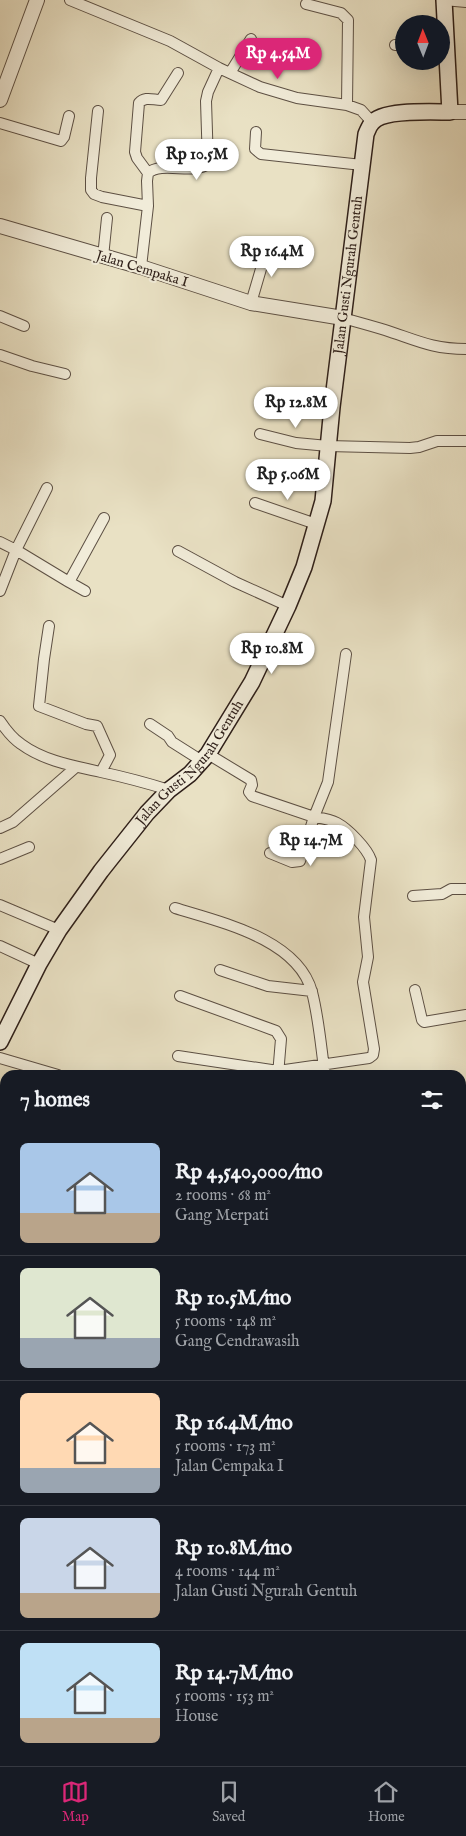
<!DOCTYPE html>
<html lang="en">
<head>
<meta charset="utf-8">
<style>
	:root { --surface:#171b24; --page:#242831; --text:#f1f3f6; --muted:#9ea1a6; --line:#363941; --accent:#db2777 }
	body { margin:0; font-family:"IM FELL English",serif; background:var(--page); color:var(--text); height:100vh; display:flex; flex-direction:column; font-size:19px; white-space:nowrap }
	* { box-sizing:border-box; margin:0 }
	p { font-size:16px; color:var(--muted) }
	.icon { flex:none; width:28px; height:28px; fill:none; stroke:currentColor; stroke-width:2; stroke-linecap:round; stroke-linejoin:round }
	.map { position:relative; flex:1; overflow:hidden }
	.sheet { position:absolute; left:0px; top:1070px; width:466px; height:696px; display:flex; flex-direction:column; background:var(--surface); border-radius:15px 15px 0 0; box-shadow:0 5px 20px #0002 }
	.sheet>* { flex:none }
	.needle { width:32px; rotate:359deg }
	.buttons { position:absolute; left:395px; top:15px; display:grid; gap:10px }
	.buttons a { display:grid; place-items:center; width:55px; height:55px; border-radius:50%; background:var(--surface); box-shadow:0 5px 20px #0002; font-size:25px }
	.price { position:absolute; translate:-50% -42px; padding:0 11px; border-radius:18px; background:#fff; color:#222; font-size:16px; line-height:32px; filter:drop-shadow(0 1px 2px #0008) }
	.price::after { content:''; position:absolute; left:50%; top:30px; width:15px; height:11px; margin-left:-8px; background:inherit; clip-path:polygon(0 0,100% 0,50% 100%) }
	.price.active { background:var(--accent); color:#fff }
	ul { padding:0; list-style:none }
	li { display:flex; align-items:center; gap:15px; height:125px; padding:0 20px }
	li+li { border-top:1px solid var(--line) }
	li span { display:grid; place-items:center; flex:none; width:140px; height:100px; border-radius:8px; color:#555 }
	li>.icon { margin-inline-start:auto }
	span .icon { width:60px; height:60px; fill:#fffc; stroke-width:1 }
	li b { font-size:21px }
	h2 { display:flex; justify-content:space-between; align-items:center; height:60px; padding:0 20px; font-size:21px }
	.tab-bar { display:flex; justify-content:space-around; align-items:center; height:70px; border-top:1px solid var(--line); background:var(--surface); font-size:14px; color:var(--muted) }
	.tab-bar a { display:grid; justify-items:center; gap:2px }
	.tab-bar .active { color:var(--accent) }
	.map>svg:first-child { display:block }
</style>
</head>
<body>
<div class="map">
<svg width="466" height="1766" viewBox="0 0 466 1766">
	<rect width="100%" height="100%" fill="#e9e1c4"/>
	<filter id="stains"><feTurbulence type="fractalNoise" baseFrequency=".004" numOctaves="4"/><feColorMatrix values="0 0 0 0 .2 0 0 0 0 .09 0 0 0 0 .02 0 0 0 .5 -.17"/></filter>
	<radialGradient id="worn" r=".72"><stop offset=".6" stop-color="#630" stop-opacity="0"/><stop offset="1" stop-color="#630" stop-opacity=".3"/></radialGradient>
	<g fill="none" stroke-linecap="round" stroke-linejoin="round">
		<defs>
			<path id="minor" d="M70,0L170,41L219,68L260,87L297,98L347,105L361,110L372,122
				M444,0L466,2
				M306,4L341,13L348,20L347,105
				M395,45H404
				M230,73L251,39
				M98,111L91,178V190L94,194L102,197L148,206
				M0,123L61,141L64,137L69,116
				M256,132L255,149L261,154L362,165
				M148,173L137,158L135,152L139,103C145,96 153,100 161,100L178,73
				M103,257L107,218
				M141,267L148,206L147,181L148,173C162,161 193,175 208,164L206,101L208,92L219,68
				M251,303L268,245
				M0,316L24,326
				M343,318C357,322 372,326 385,330C416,340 432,349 466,349
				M0,355L32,366L65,374
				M260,434L296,443L328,446L410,448L419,447L437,441H466
				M47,488L16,550L69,582L104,518
				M255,503L316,524
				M0,542L16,550L0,591
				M178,551L235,582L288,606
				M69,582L85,591
				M49,626L44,659L39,706L86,724L97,726L110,755L101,772
				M0,721C6,730 12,738 21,744C44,761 74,766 101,772C124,777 147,783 169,790
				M150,724L168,736L172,742L202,761
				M208,754L251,780L252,785L249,792L252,796L314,817L328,782L346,654
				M0,828L13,822L76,767
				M0,859L29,847
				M413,896L442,894L451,889H466
				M0,905L59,930
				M175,908C220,922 298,939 312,992C319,1019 321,1048 325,1075
				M0,946L39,964
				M220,970L268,986L312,991
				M415,990L422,1020L424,1022L466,1015
				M180,996L276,1031L281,1039L278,1075
				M178,1056L278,1071L369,1058L373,1055L374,1049L363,982L368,957L364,917L371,860C367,848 348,829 337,823C330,819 321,818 314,817L300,861L292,862L270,853
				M0,1058L58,1075
				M461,1118H466
				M0,1228L5,1229
				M0,1271L5,1272
				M461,1285H466
				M461,1366L466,1365
				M4,1374H5
				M461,1423H466
				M461,1476H466
				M461,1527L466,1528
				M0,1609H5
				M461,1687L466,1677
				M0,1743H5
				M96,1761L110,1766
				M191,1761L200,1766
				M454,1761V1766
				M167,1766L172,1761
				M232,1766L234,1761"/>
			<path id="tertiary" d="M0,100L37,0
				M450,112H466
				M0,226L141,267L251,303L343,318"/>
			<g id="secondary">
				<path id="s1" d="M0,1042L39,964L59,930L101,871L147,813L169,790L190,774L208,754L252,682L288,606L304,567L323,501L332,407L366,134C368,130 369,126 372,123C382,109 433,112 450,112L444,0"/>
			</g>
		</defs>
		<use href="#minor" stroke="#5d5044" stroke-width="12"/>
		<use href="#tertiary" stroke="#5d5044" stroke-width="16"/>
		<use href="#secondary" stroke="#2e1f19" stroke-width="18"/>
		<use href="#minor" stroke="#f1ecd9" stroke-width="10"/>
		<use href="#tertiary" stroke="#f1ecd9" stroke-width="14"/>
		<use href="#secondary" stroke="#f1ecd9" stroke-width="15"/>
	</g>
	<g text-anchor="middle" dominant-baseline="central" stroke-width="4" stroke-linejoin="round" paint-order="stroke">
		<g font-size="14" fill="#2e1f19" stroke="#f1ecd9">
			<text transform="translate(142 269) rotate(17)">Jalan Cempaka I</text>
			<text stroke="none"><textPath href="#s1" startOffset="865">Jalan Gusti Ngurah Gentuh</textPath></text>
			<text stroke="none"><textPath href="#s1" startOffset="340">Jalan Gusti Ngurah Gentuh</textPath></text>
		</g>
	</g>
	<rect width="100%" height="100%" filter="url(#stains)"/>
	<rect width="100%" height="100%" fill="url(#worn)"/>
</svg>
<div class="buttons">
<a><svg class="needle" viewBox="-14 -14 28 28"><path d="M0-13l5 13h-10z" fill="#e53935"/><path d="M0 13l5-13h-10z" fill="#9ea1a6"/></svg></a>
</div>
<b class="price active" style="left:278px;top:80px">Rp 4.54M</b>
<b class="price" style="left:197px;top:181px">Rp 10.5M</b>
<b class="price" style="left:272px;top:278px">Rp 16.4M</b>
<b class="price" style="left:296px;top:429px">Rp 12.8M</b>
<b class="price" style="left:288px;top:501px">Rp 5.06M</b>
<b class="price" style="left:272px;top:675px">Rp 10.8M</b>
<b class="price" style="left:311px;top:867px">Rp 14.7M</b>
<section class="sheet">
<h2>7 homes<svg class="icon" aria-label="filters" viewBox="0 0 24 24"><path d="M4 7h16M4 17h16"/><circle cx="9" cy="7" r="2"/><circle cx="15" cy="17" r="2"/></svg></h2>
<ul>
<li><span style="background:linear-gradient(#a9c7e8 70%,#b9a48a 0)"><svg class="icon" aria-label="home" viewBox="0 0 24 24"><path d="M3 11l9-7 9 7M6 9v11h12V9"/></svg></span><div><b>Rp 4,540,000/mo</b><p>2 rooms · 68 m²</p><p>Gang Merpati</p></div></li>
<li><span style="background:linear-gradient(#dfe7d0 70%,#9aa5b1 0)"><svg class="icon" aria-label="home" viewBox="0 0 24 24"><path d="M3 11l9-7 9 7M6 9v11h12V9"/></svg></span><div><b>Rp 10.5M/mo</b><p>5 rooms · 148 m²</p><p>Gang Cendrawasih</p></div></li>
<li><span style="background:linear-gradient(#ffd9b3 75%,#9aa5b1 0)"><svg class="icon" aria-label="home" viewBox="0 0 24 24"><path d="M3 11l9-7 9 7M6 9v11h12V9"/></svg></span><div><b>Rp 16.4M/mo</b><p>5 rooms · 173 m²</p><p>Jalan Cempaka I</p></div></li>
<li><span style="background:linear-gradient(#c9d6e8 75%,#b9a48a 0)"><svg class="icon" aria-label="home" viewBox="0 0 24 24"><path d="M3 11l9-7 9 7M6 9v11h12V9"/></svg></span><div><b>Rp 10.8M/mo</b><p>4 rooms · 144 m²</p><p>Jalan Gusti Ngurah Gentuh</p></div></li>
<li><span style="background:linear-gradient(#bfe0f5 75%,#b9a48a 0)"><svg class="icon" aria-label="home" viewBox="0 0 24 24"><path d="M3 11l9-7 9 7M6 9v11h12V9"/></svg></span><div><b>Rp 14.7M/mo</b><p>5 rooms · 153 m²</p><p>House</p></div></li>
</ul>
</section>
</div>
<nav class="tab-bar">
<a class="active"><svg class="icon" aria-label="map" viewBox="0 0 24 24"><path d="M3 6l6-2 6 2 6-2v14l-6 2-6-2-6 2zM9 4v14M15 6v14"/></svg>Map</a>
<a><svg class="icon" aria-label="saved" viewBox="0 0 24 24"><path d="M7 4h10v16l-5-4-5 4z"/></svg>Saved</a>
<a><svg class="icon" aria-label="home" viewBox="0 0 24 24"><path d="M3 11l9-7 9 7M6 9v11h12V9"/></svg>Home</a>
</nav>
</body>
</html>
